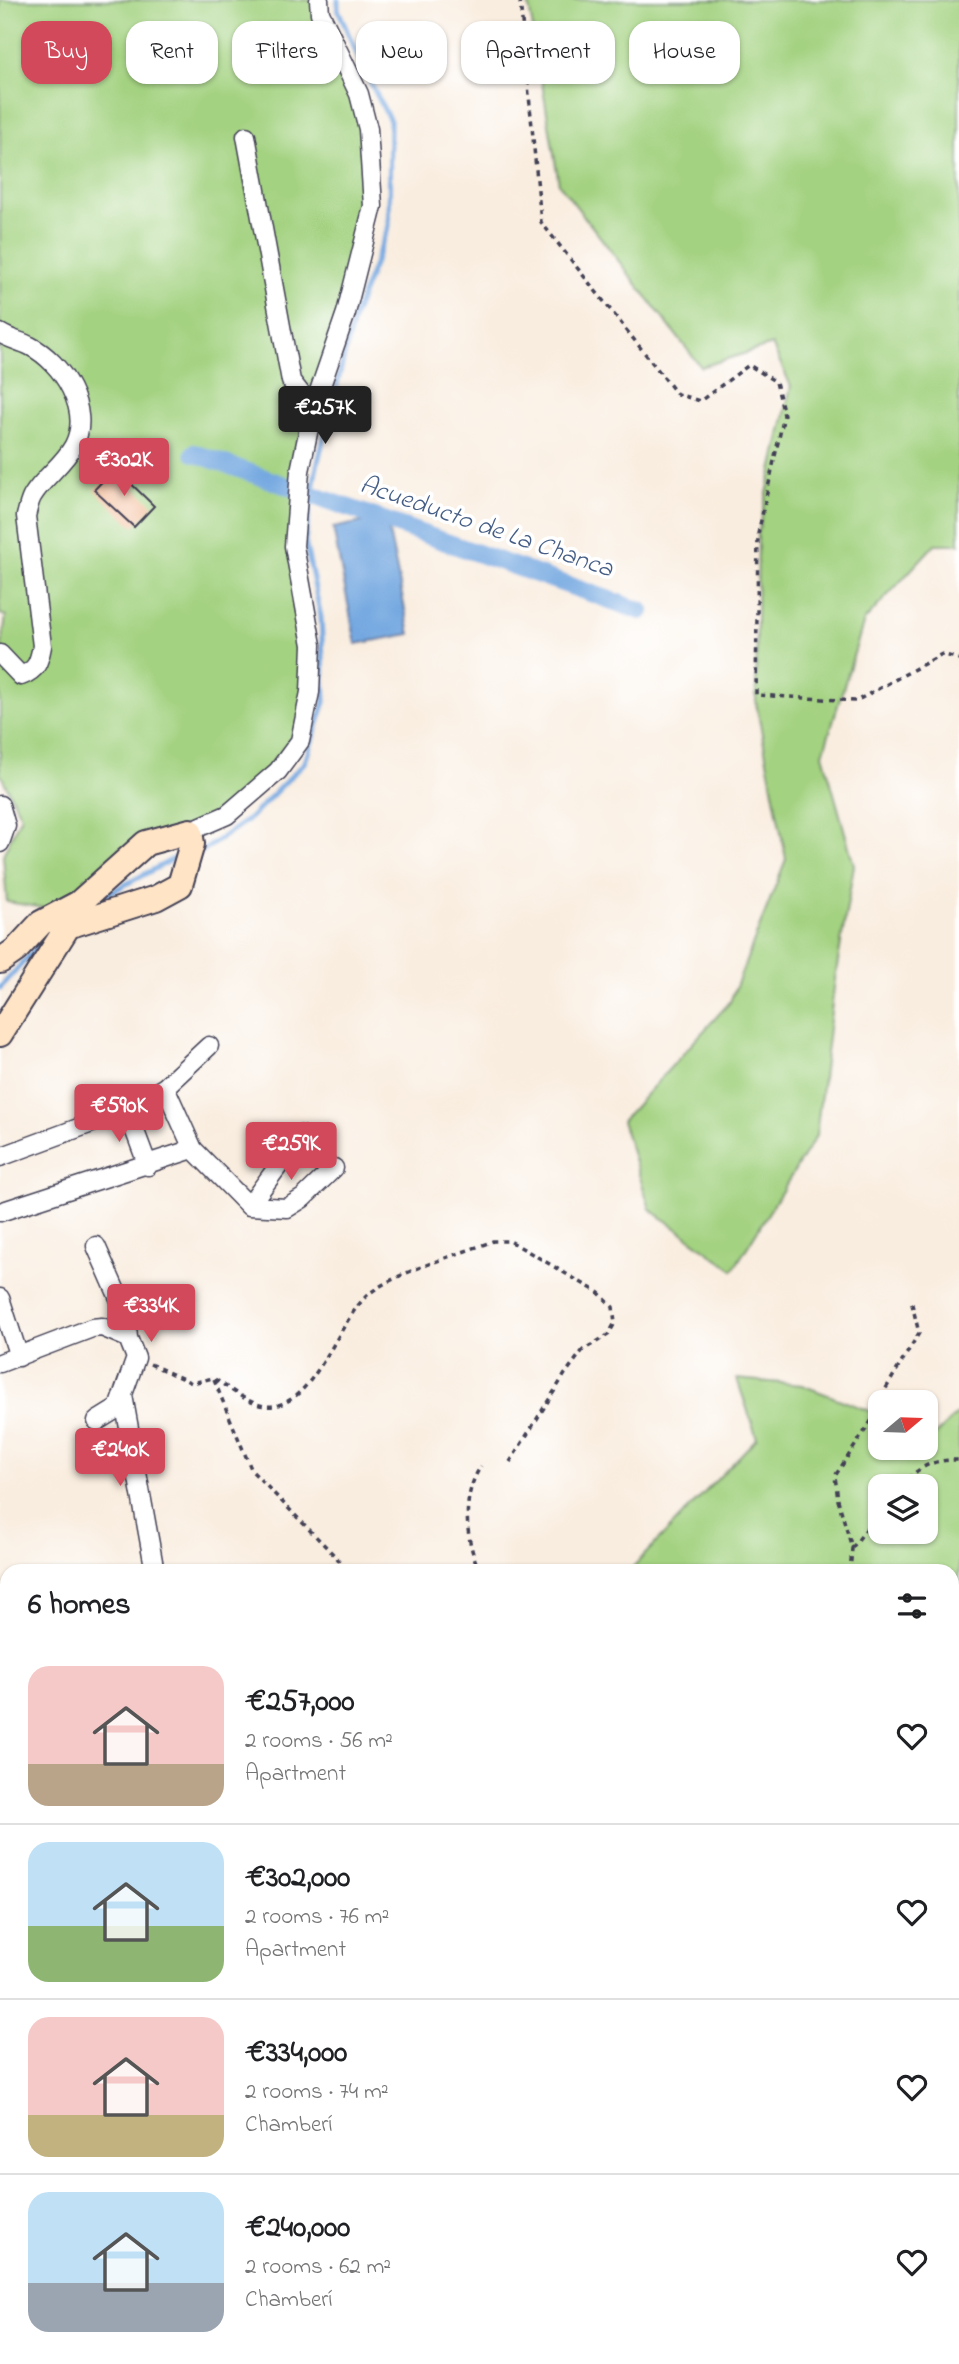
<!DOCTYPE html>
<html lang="en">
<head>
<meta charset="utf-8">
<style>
	:root { --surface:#fff; --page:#f6f6f6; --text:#202124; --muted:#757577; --line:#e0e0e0; --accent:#d1495b }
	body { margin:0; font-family:"Indie Flower",sans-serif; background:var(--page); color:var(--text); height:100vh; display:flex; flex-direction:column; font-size:26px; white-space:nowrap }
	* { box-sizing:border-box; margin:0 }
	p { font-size:23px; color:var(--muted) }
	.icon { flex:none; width:38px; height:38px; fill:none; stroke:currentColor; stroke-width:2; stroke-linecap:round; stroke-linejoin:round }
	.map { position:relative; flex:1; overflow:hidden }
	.drawer { position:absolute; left:0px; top:1564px; width:959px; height:800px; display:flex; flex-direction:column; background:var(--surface); border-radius:21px 21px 0 0; box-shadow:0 2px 5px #0004 }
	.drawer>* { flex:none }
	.banner { position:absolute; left:21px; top:21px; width:917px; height:63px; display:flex; gap:14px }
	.needle { width:46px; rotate:71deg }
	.tools { position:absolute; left:868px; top:1390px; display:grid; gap:14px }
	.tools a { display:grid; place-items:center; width:70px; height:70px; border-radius:14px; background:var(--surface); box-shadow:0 2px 5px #0004; font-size:35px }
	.price { position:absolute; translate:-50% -60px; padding:0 16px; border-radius:7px; background:var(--accent); color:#fff; font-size:23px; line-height:46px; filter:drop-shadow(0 2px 4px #0008) }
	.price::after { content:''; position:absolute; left:50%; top:42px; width:21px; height:16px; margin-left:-10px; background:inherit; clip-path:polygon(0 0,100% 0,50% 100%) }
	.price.on { background:#222; color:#fff }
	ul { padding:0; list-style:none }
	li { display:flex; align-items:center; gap:21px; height:175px; padding:0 28px }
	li+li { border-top:2px solid var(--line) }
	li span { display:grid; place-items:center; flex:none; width:196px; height:140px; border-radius:21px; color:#555 }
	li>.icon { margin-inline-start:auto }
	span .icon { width:84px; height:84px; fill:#fffc; stroke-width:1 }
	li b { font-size:30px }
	h2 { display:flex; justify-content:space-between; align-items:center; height:84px; padding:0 28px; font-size:30px }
	.pill { padding:0 24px; border-radius:21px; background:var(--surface); box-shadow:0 2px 5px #0004; font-size:24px; line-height:63px }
	.pill.on { background:var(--accent); color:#fff }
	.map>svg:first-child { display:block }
</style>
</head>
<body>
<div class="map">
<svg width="959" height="2364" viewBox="0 0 959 2364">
	<rect width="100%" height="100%" fill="#fff"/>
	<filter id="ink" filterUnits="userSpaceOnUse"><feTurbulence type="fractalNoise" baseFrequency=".0143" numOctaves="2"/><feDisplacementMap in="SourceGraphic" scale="14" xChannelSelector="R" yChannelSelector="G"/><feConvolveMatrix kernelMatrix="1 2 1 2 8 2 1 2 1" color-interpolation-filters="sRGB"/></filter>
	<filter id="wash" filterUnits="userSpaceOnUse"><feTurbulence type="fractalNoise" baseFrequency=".00686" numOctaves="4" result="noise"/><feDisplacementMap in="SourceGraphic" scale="28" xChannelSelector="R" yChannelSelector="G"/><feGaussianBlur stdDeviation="1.57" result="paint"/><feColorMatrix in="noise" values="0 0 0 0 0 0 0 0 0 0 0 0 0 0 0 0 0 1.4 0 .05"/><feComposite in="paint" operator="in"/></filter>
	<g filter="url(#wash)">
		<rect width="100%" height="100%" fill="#f9eddf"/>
		<path fill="#a3d280" stroke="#627a5e" stroke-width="2" fill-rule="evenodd" d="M0,0H316L362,129L367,209L292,469L305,665L303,708L291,741L244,793L202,821L119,849L55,910L7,902L3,855L21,816L0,773V659L6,616L0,614Z
			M528,0H959V544H935L864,621L823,754L854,865L835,979L816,1136L733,1270L650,1209L622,1121L730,1002L786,859L756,703L758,534L791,386L772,345L701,367L559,184Z
			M737,1379L802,1385L880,1415V1447H926V1432L935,1435L959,1412V1734L952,1731V1572L629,1571L757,1438ZM880,1486H926V1531H880Z
			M952,2145L959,2158V2364H496L495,2357H952Z
			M94,2357H325L338,2364H90Z"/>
		<path fill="#73a7e0" stroke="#4a648e" stroke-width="2" d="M386,517L410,634L356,644L333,528Z"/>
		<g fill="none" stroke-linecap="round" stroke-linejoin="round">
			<path stroke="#73a7e0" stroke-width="5" d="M200,853L250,818L305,762L325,702L321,617L305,541L316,470L354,316L389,226L390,121L360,62L338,9V0
				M102,897L179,856
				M0,988L53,929"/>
			<path stroke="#73a7e0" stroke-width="18" d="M194,453L641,611"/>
		</g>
		<g id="blocks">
			<path fill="#f0a87a" d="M115,468L154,506L134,527L94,490Z"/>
		</g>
	</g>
	<g filter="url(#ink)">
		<use href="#blocks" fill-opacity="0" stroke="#424054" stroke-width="2"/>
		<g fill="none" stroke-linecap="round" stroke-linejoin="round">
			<defs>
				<path id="street" d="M246,136L291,381L313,409
					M0,333C9,339 20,341 30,346C62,362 92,410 74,445C64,464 44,477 33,495C29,501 28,509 26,516L42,646C39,662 37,670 21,676L0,654
					M0,805L6,826L0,843
					M190,831L227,815L278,771L300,741L310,692L312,645L294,546L300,471L313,409L346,313L373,206L368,129L359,94L320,13L319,0
					M165,1087L193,1149L249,1206L287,1208L303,1198L334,1168
					M127,1110L148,1166
					M0,1157L127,1110L165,1087L209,1046
					M249,1206L301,1135
					M0,1212L193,1149
					M96,1246L126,1314L128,1338L136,1358L118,1408L97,1421
					M0,1298L19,1357
					M0,1363L92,1328L102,1327L128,1338
					M123,1395L155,1572
					M99,2364L103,2357"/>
				<path id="secondary" d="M0,961L16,950L41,923L79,903L146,843L190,831L192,844L180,885L156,898L68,926L0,1034"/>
			</defs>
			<use href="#street" stroke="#424054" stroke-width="21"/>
			<use href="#secondary" stroke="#424054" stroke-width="28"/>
			<path stroke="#424054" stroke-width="3.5" stroke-dasharray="5 5" stroke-linecap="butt" d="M520,0L541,222L677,394L700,401L749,365L776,382L784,415L758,534L756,695L856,701L942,654L959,659
				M150,1364L192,1383L213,1378C226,1386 240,1397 254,1403C310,1426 336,1319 370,1293C399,1271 457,1255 493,1241H510L599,1293L613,1307L615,1323L608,1335L583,1350L565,1374L510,1462
				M214,1380L252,1471L337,1558L348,1572
				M901,1486C918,1467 933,1459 959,1460
				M852,1548L880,1511
				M480,1572C465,1540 461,1496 481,1466
				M850,1572L852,1548L838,1500L835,1476L872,1420L885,1390L919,1333L911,1300
				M333,2357L346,2364
				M761,2364V2357"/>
			<use href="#street" stroke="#fff" stroke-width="18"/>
			<use href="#secondary" stroke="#ffe4c6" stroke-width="24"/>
		</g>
	</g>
	<g text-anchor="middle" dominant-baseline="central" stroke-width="7" stroke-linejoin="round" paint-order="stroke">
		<g font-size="26" font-style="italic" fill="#465e85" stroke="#fff">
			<text transform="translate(486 528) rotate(19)">Acueducto de La Chanca</text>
		</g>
	</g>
</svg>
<div class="tools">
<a><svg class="needle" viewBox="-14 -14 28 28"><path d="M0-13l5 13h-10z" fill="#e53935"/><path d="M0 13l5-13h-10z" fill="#757577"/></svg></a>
<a><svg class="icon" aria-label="layers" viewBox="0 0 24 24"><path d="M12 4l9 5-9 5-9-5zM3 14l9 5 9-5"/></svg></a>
</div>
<b class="price on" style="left:325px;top:446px">€257K</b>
<b class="price" style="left:124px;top:498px">€302K</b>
<b class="price" style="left:119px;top:1144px">€590K</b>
<b class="price" style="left:291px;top:1182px">€259K</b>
<b class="price" style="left:151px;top:1344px">€334K</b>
<b class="price" style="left:120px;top:1488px">€240K</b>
<div class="banner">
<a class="pill on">Buy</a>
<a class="pill">Rent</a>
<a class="pill">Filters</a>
<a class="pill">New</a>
<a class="pill">Apartment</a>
<a class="pill">House</a>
</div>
<section class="drawer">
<h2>6 homes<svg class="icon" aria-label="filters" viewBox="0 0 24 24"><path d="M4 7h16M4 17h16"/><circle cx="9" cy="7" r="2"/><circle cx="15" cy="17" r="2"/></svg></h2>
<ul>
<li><span style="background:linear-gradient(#f6c9c9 70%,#b9a48a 0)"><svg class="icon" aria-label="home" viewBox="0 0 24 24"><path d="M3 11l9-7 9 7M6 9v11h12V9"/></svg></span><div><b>€257,000</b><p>2 rooms · 56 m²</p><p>Apartment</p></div><svg class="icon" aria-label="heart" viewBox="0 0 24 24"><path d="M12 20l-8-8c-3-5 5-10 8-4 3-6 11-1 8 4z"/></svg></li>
<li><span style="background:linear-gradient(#bfe0f5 60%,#8fb573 0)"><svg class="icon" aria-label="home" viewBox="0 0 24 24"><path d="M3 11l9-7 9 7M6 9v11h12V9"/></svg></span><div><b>€302,000</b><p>2 rooms · 76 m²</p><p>Apartment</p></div><svg class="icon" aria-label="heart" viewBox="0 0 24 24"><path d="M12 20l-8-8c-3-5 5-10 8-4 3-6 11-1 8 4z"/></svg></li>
<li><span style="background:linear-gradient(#f6c9c9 70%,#c2b280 0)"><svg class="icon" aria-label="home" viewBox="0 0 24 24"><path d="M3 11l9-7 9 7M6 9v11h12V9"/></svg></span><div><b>€334,000</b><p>2 rooms · 74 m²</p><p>Chamberí</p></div><svg class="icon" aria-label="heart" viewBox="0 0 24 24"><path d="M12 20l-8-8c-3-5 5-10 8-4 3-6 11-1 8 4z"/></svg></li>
<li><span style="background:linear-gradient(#bfe0f5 65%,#9aa5b1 0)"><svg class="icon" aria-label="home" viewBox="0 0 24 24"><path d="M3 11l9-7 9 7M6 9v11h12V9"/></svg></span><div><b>€240,000</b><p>2 rooms · 62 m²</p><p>Chamberí</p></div><svg class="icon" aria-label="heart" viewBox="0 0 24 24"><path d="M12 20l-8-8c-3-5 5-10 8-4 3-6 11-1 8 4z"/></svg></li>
</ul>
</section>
</div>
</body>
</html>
